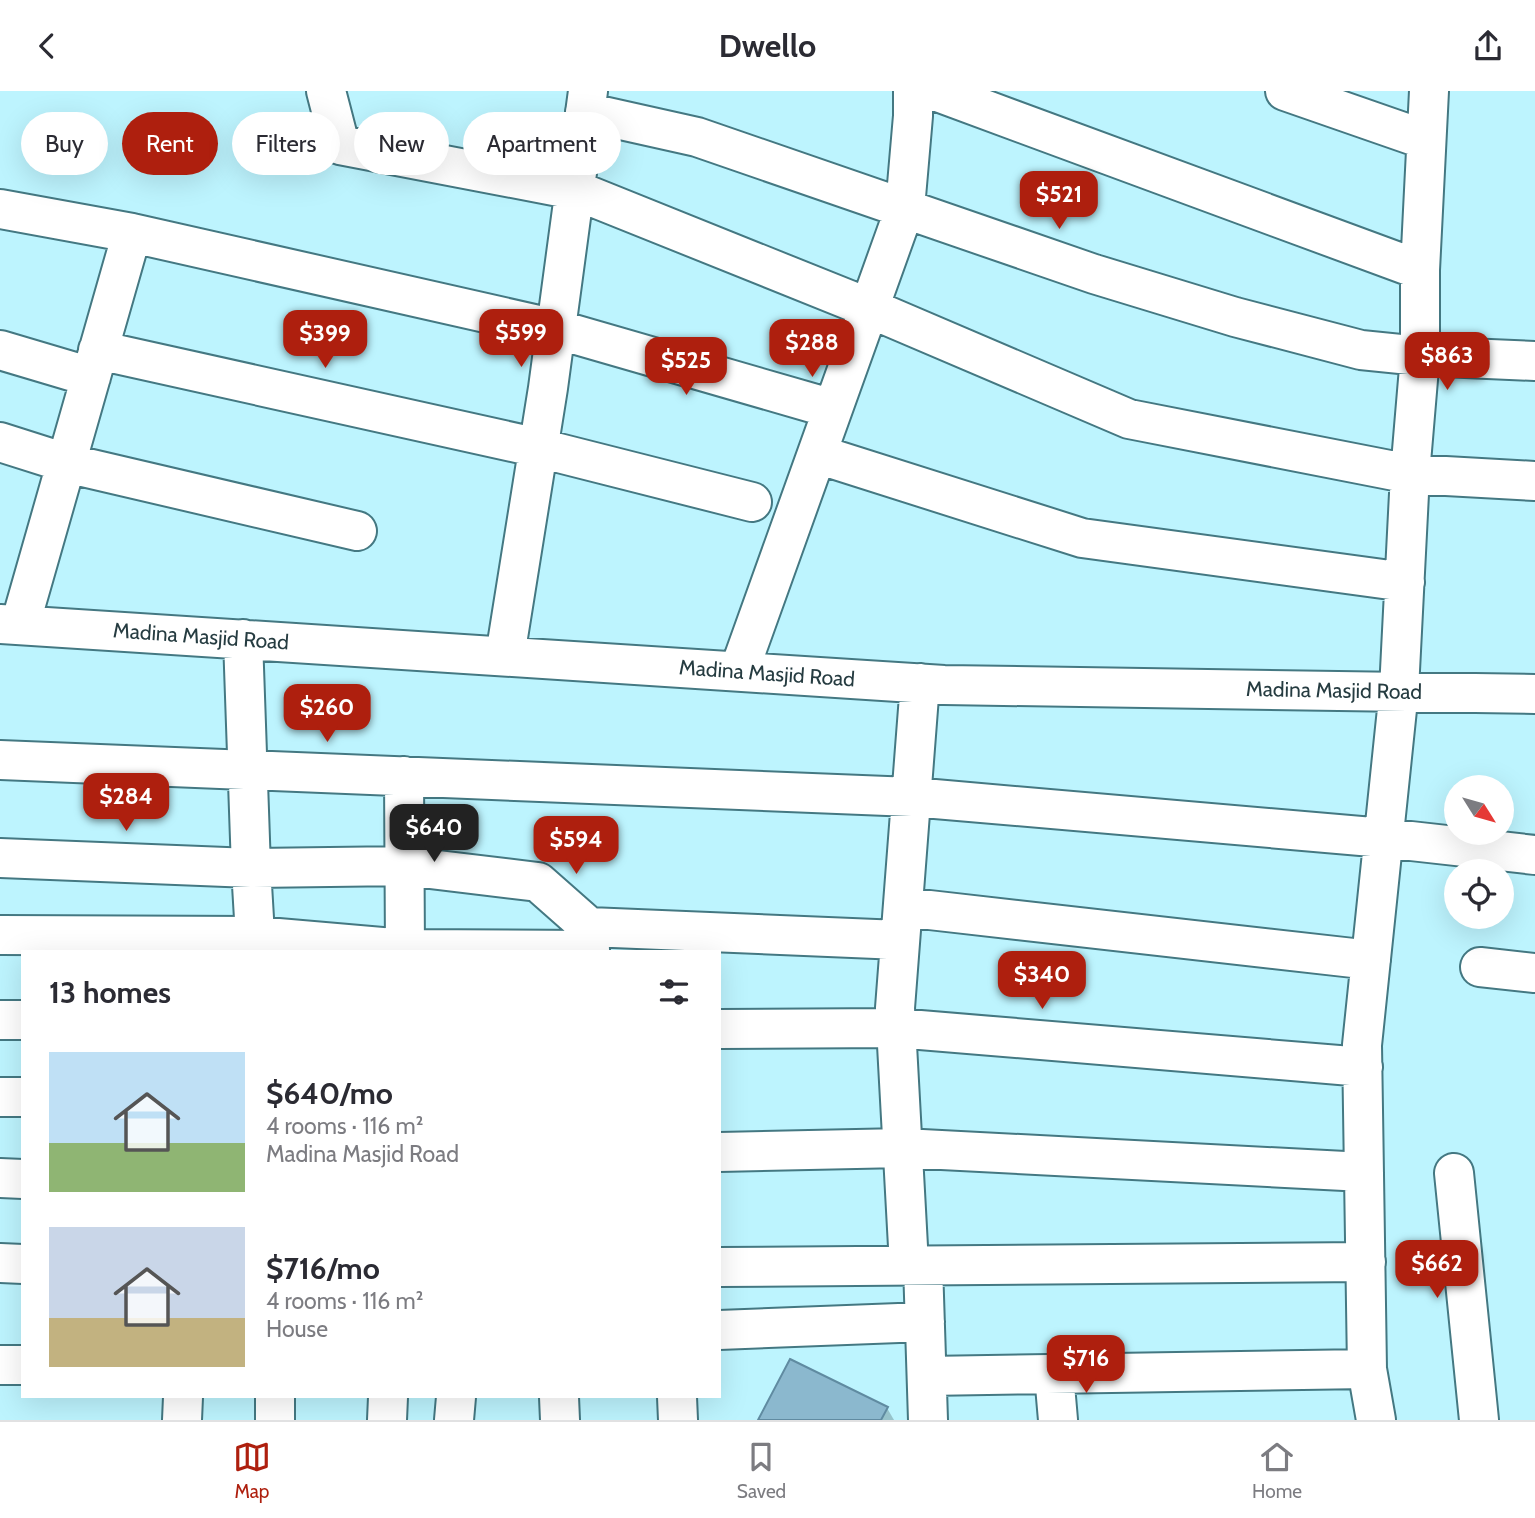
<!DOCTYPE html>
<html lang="en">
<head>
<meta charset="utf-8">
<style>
	:root { --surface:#fff; --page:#f2f2f3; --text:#2b2b33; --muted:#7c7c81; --line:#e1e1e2; --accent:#ae1f0e }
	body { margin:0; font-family:Cabin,sans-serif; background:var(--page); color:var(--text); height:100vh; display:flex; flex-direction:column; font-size:26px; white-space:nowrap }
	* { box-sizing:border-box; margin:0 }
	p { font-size:23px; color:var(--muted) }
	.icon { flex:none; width:38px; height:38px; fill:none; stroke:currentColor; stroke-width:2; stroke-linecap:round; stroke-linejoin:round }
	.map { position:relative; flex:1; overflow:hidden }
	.sheet { position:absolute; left:21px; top:859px; width:700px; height:448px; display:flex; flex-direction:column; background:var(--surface); border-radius:0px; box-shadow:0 7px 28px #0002 }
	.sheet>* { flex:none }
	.banner { position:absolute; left:21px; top:21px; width:700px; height:63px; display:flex; gap:14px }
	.needle { width:46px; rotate:127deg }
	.controls { position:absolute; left:1444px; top:684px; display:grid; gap:14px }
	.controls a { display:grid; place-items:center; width:70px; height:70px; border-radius:50%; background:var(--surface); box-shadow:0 7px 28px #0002; font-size:35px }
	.price { position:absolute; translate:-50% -60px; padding:0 16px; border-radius:14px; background:var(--accent); color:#fff; font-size:23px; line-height:46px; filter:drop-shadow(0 2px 4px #0008) }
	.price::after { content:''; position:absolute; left:50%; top:42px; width:21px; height:16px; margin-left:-10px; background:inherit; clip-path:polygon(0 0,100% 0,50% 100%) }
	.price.on { background:#222; color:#fff }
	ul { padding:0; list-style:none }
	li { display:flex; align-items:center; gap:21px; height:175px; padding:0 28px }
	li span { display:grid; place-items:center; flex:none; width:196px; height:140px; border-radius:0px; color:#555 }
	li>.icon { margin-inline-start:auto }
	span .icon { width:84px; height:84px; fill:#fffc; stroke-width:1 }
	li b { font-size:30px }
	h2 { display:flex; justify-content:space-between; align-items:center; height:84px; padding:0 28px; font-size:30px }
	.pill { padding:0 24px; border-radius:32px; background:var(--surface); box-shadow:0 7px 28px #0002; font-size:24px; line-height:63px }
	.pill.on { background:var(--accent); color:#fff }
	header { display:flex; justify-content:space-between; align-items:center; height:91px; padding:0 28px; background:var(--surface); font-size:32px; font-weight:700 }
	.dock { display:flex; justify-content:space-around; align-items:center; height:98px; border-top:2px solid var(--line); background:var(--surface); font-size:19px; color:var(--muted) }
	.dock a { display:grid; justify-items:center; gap:4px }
	.dock .on { color:var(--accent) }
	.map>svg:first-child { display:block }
</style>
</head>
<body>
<header><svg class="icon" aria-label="back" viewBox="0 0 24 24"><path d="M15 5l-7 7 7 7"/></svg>Dwello<svg class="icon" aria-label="share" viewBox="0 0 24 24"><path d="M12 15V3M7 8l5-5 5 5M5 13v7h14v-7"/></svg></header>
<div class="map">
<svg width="1535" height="1329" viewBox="0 0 1535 1329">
	<rect width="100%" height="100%" fill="#bdf4fe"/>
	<path fill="#0003" d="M887,1317L894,1329H760Z"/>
	<path fill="#8bb8ce" stroke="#608ba1" stroke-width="2" d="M790,1268L888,1316L881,1329H758Z"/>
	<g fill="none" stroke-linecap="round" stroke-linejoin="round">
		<defs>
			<path id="minor" d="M326,0L340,54L575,99L869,217L1129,328L1410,383L1535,390
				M935,0L1420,179
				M1285,0L1426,49
				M585,21L697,46L1094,183L1235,226L1361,259L1420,265L1535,270
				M0,118L132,142L556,238L833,318
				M0,259L91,286
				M98,259L539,357L752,411
				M0,351L66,372L357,440
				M817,363L1082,447L1405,491
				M0,533L944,594L1535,603
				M20,534L132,142
				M243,548L251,777L256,861
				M505,565L548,297L588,0
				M739,580L905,117L913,25V0
				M0,669L912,706L1384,747L1535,764
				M404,685L405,861
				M0,767L251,777L405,775L538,791L589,836L900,849
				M903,816L1371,869
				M0,844L255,845L405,858L590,859L589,836
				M1480,876L1535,882
				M0,929H23
				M719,938L896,937L1363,976
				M0,1006H23
				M719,1061L903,1057L1364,1081
				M1454,1082L1479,1329
				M0,1087L23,1088
				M0,1172L23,1173
				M909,1174L895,917L920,592
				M923,1174L928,1329
				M719,1176L1366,1171
				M719,1239L925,1231
				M0,1274H23
				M1054,1283L1058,1329
				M927,1285L1367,1278
				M559,1306L560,1329
				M677,1306L678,1329
				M182,1329L183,1306
				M275,1329V1306
				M387,1329L388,1306
				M454,1329L456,1306
				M1376,1329L1367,1278L1362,954L1399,599L1410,383L1420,265V179L1429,0"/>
		</defs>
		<use href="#minor" stroke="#447882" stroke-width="42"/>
		<use href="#minor" stroke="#fff" stroke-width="38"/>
	</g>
	<g text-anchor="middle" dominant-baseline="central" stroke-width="5" stroke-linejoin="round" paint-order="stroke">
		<g font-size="21" fill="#263c41" stroke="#fff">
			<text transform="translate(201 545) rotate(4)">Madina Masjid Road</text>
			<text transform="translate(767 582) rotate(4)">Madina Masjid Road</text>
			<text transform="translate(1334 599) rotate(1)">Madina Masjid Road</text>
		</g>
	</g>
</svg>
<div class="controls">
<a><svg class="needle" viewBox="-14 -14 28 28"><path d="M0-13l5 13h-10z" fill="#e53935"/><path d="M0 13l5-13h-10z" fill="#7c7c81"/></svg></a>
<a><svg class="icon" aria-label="locate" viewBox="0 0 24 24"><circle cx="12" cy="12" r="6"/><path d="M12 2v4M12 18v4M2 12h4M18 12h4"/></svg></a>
</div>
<b class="price" style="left:1059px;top:140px">$521</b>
<b class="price" style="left:521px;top:278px">$599</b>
<b class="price" style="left:325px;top:279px">$399</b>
<b class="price" style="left:812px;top:288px">$288</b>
<b class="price" style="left:1447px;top:301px">$863</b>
<b class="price" style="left:686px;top:306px">$525</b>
<b class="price" style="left:327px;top:653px">$260</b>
<b class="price" style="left:126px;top:742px">$284</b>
<b class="price on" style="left:434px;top:773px">$640</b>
<b class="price" style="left:576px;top:785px">$594</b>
<b class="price" style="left:1042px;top:920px">$340</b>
<b class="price" style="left:1437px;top:1209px">$662</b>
<b class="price" style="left:1086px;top:1304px">$716</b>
<div class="banner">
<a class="pill">Buy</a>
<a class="pill on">Rent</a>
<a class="pill">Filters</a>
<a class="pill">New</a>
<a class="pill">Apartment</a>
</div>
<section class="sheet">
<h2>13 homes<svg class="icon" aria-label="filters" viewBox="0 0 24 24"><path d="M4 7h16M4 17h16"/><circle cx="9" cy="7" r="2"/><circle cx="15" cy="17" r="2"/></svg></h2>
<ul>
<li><span style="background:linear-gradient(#bfe0f5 65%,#8fb573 0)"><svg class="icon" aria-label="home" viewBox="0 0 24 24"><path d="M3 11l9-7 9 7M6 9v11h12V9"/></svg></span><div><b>$640/mo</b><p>4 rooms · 116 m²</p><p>Madina Masjid Road</p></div></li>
<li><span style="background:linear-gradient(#c9d6e8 65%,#c2b280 0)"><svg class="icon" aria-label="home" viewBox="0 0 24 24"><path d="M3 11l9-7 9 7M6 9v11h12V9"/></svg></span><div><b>$716/mo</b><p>4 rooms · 116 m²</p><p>House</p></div></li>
</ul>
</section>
</div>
<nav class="dock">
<a class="on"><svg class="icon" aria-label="map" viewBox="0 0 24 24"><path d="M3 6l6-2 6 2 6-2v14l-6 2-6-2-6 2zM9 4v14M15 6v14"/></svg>Map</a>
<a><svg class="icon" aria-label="saved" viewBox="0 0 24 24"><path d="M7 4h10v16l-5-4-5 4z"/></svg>Saved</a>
<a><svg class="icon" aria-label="home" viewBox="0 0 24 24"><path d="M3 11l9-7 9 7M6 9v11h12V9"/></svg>Home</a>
</nav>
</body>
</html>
